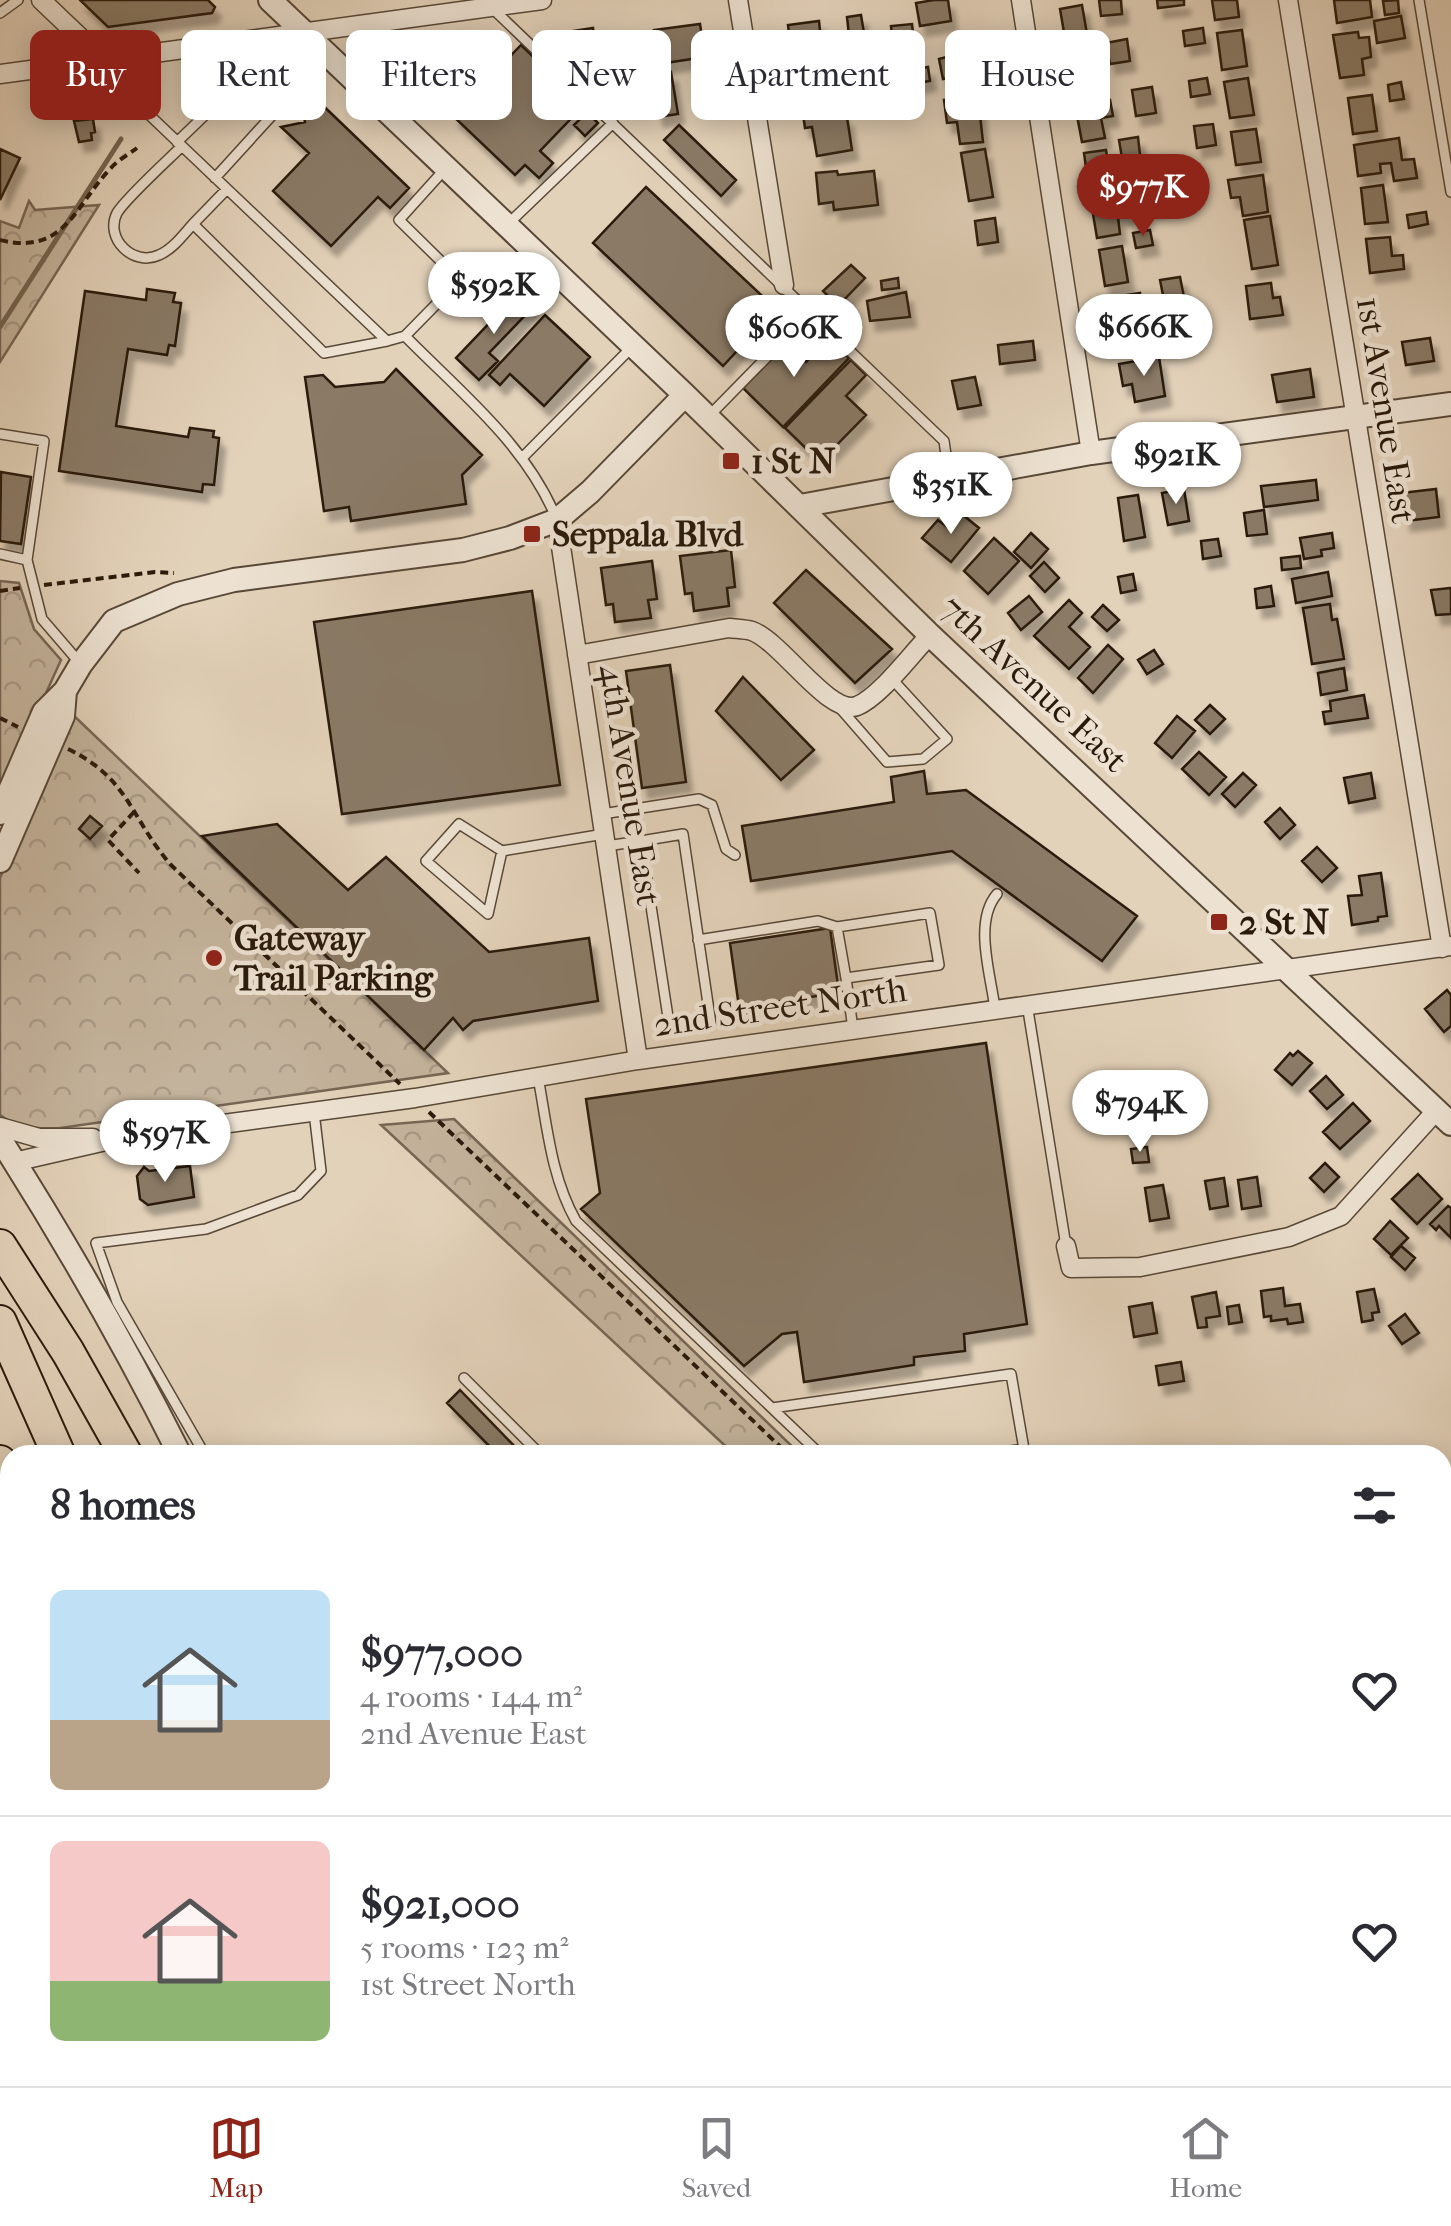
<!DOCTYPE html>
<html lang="en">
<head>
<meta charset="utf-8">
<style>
	:root { --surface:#fff; --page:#f7f7f7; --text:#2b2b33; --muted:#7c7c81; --line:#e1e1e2; --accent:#8f2418 }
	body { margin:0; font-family:"IM FELL French Canon",serif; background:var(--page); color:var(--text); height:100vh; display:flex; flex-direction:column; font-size:38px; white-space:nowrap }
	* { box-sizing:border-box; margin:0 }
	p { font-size:32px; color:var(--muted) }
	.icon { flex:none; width:55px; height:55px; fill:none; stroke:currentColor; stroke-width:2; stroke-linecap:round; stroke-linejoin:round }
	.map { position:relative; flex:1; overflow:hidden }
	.side { position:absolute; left:0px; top:1445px; width:1452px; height:642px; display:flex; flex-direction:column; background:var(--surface); border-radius:30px 30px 0 0; box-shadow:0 5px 25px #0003 }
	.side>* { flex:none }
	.hud { position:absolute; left:30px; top:30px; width:1392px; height:90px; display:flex; gap:20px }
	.price { position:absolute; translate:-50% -85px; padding:0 22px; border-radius:35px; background:#fff; color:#222; font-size:32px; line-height:65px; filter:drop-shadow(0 2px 5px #0008) }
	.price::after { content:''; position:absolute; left:50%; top:60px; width:30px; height:22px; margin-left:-15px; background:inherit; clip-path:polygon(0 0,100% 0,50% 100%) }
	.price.active { background:var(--accent); color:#fff }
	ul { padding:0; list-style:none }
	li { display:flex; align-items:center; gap:30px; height:250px; padding:0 50px }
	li+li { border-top:2px solid var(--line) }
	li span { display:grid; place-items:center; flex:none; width:280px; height:200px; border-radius:15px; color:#555 }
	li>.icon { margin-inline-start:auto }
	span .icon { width:120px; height:120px; fill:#fffc; stroke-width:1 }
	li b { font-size:42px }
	h2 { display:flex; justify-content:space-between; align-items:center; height:120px; padding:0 50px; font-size:42px }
	.chip { padding:0 35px; border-radius:15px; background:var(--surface); box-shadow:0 5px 25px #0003; font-size:35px; line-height:90px }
	.chip.active { background:var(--accent); color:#fff }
	.tab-bar { display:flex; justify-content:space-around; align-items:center; height:140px; border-top:2px solid var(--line); background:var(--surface); font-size:28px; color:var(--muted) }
	.tab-bar a { display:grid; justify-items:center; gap:5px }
	.tab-bar .active { color:var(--accent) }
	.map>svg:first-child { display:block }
</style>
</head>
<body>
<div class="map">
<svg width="1451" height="2086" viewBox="0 0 1451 2086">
	<defs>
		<pattern id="park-crowns" width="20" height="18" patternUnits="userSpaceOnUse" patternTransform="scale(2.5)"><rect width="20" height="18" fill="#c4b39c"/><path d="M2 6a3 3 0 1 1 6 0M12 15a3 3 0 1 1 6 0" fill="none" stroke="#a99985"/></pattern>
		<pattern id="water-rules" width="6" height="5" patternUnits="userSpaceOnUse" patternTransform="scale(2.5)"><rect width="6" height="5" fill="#a4937e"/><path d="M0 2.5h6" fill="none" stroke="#867765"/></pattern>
		<filter id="shadow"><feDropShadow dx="6" dy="10" stdDeviation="2.5" flood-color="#0004"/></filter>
	</defs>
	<rect width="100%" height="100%" fill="#e3d2ba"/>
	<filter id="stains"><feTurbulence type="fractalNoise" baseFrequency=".002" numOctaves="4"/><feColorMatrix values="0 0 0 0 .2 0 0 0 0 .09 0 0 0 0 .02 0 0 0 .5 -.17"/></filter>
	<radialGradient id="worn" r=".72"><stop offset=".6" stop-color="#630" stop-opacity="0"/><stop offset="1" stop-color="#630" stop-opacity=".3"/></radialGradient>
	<path fill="url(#park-crowns)" stroke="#776654" stroke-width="2.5" d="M29,201L35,210L99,205L0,362V221L19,228Z
		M0,581L19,583L34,629L61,660L0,794Z
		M71,713L448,1073L60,1128C37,1129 19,1129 0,1115V878Z
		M454,1119L801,1455H735L381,1125Z"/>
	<path fill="url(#water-rules)" stroke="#736350" stroke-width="2.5" d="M352,2078H690L688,2084L669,2086H354Z"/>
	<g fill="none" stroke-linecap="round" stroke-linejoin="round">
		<path stroke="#736350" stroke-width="5" d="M0,327L121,139"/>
	</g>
	<path fill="#8a7a66" stroke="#2a1a0b" stroke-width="2.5" filter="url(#shadow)" d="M80,0H208L215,7L212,13L108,27Z
		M934,0H948L951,21L920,26L916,3Z
		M1099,0H1121L1122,14L1101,16Z
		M1157,0H1184V5L1158,8Z
		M1212,0H1237L1239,17L1215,20Z
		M1334,0H1370L1372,17L1337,23Z
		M1398,0L1399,13L1385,15L1383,1Z
		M1082,5L1088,40L1066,44L1060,9Z
		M861,15L864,33L849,35L847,17Z
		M1401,16L1405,38L1377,43L1374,21Z
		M819,21L821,40L802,43L803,49L791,50L788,25Z
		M700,24L705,57L659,64L654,30Z
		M912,24L914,42L893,45L891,26Z
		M593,28L598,63L577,66L573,31Z
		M1203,28L1205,43L1185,46L1183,31Z
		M1242,30L1247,66L1222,70L1217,33Z
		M1358,32L1359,38L1369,37L1371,57L1362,59L1364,75L1340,78L1333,35Z
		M1127,39L1130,61L1110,64L1106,43Z
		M521,45L584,105L540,151L553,163L539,178L525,165L515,175L453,116Z
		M868,48L869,58L858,59L857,49Z
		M970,51L974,73L943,79L939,59Z
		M1092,53L1097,89L1073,94L1067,57Z
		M928,67L930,81L911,84L909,70Z
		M671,72L678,114L658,117L651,76Z
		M1207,78L1210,94L1191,97L1189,81Z
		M1248,78L1254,115L1230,118L1224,82Z
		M1401,82L1404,99L1390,101L1388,85Z
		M1152,87L1156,113L1136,116L1132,90Z
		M312,95L409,188L390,208L378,197L331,246L273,191L309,153L281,127L305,122L302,106Z
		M1372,95L1377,131L1353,134L1348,98Z
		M838,96L842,117H847L852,150L817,156L812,127L805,128L801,101Z
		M978,97L983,142L960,144L957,122L947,123L944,100Z
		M1110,100L1113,116L1101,118L1105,138L1082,142L1075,105Z
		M587,112L598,123L585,136L574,125Z
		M93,119L95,132L91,133L92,140L79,142L74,121Z
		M1213,124L1216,145L1197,148L1194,126Z
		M679,125L736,180L721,196L664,140Z
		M1256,129L1261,162L1236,165L1231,132Z
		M1138,137L1140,155L1122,158L1119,140Z
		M1399,138L1402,160L1414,159L1417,178L1394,181L1391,163L1380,164L1381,173L1358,176L1354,145Z
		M0,149L20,158L0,200Z
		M985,149L993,197L969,201L961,153Z
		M1106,150L1112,185L1089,189L1084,153Z
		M837,171L838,175L874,171L878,205L834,210L833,202L819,204L816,173Z
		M1263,175L1268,212L1243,216L1240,197L1231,198L1228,180Z
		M1157,182L1160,206L1148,207V203L1129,205L1127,186Z
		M1383,185L1388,222L1365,224L1361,188Z
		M646,187L776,309L723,366L593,243Z
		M1125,196L1128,215L1118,217L1120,234L1097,238L1091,202Z
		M1426,212L1428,224L1409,228L1407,215Z
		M1270,216L1278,265L1252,269L1244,220Z
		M995,218L998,242L978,245L975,221Z
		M1150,230L1153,245L1136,248L1133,233Z
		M1390,237L1392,256L1403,255L1404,269L1370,273L1366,239Z
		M1122,246L1128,282L1105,286L1099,250Z
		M851,265L865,278L838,306L823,291Z
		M1180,277L1185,302L1165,305L1160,280Z
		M898,278L899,288L882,290L881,281Z
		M1271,283L1273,298L1280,297L1283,315L1250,319L1246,286Z
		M147,289L175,293L173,302L181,303L175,346L169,345L167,355L128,349L116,426L188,437L190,428L214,431L213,437L219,438L214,485L203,484L202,492L59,471L85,291L146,300Z
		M520,291L534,306L489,353L498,361L479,380L456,358Z
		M906,292L910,317L870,321L867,301Z
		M1140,293L1142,308L1133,310L1136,330L1112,334L1107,298Z
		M545,315L590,357L544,406L510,374L500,385L489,375Z
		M828,338L849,358L783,427L743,388L787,343L806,362Z
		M1430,338L1434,361L1406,365L1402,342Z
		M1033,341L1035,360L1000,364L998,345Z
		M1159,357L1165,396L1135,402L1132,384L1123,386L1119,364Z
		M851,360L866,375L846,396L866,415L820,462L785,428Z
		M396,369L482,455L462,475L466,504L351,521L349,507L324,511L305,377L323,375L335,387L384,382Z
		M1310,369L1314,397L1277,402L1272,375Z
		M975,377L981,405L958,409L952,381Z
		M1,472L31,477L21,544L0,541Z
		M1316,480L1318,500L1264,507L1261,486Z
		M1184,489L1189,521L1168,525L1162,493Z
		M1436,489L1439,517L1405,521L1401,493Z
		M1138,495L1145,537L1124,541L1118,498Z
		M1264,510L1267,534L1247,536L1244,513Z
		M963,515L979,528L951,562L922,538L938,520L951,530Z
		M1031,533L1048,549L1031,568L1014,552Z
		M1332,533L1334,548L1321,550L1322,556L1304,559L1300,538Z
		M994,538L1019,561L988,594L964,571Z
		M1218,539L1221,556L1203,559L1201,541Z
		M731,550L735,587L727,588L729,606L694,611L692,593L685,594L680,556Z
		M1300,556L1301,568L1282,570L1281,558Z
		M652,561L657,599L648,600L651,618L615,622L613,604L606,605L601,568Z
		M1044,562L1059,578L1045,592L1030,576Z
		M806,570L892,649L855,683L774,603Z
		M1328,572L1332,596L1296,603L1292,579Z
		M1133,574L1136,590L1121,593L1118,577Z
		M1271,586L1274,606L1257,608L1255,589Z
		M1451,588V614L1436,615L1431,590Z
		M532,591L560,785L342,814L314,622Z
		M1029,596L1042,612L1021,630L1008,613Z
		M1069,600L1082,613L1069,627L1090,647L1069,669L1034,636Z
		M1330,604L1332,620L1337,619L1344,659L1312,664L1303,608Z
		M1103,605L1119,620L1107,631L1092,617Z
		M1108,645L1123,659L1093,693L1078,678Z
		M1154,650L1163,664L1147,674L1138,660Z
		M670,665L686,782L642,788L626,671Z
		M1344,668L1347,690L1321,695L1318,673Z
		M743,677L814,750L781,780L716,711Z
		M1364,695L1368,718L1325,724L1323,712L1331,711L1330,701Z
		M1210,705L1225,719L1210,734L1195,720Z
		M1177,716L1195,731L1172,758L1155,743Z
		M1199,752L1226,777L1209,795L1182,769Z
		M924,771L927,794L966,790L1137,916L1102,961L952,851L751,881L742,826L894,802L891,777Z
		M1243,773L1256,785L1235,807L1222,794Z
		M1371,773L1375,798L1349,803L1344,778Z
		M1280,808L1295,825L1280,839L1265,822Z
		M90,816L102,826L90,839L79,829Z
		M277,824L348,890L386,857L489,952L589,938L598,1001L473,1021L463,1030L453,1018L424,1050L202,836Z
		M1317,847L1337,868L1322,882L1302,861Z
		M1381,873L1387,916L1378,917V921L1352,925L1348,896L1362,895L1359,876Z
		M830,928L839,993L739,1007L730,943Z
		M1447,990L1451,995V1026L1444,1032L1425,1009Z
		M986,1043L1027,1324L964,1334L965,1351L914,1357V1365L804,1382L797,1332L782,1334L744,1366L581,1209L600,1193L586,1099Z
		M1298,1051L1312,1063L1292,1085L1275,1070L1290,1053L1293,1056Z
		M1326,1076L1343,1095L1327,1109L1310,1091Z
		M1353,1103L1370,1121L1340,1149L1323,1132Z
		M1147,1147L1149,1162L1133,1163L1131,1149Z
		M1325,1163L1339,1177L1324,1192L1310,1178Z
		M190,1166L194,1197L148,1205L140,1199L137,1176L144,1167L149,1171Z
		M1418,1174L1442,1199L1417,1224L1392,1199Z
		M1257,1177L1261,1206L1242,1209L1238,1180Z
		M1224,1178L1228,1206L1210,1209L1205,1181Z
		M1163,1185L1169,1218L1150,1221L1145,1188Z
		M1448,1206L1451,1208V1238L1439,1226L1436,1230L1430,1224Z
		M1390,1221L1408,1238L1391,1255L1374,1239Z
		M1401,1246L1415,1258L1405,1270L1391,1257Z
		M1283,1288L1285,1306L1300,1304L1303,1322L1288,1324L1287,1319L1271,1321V1316L1264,1317L1261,1291Z
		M1374,1289L1379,1312L1372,1313L1373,1320L1362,1322L1357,1292Z
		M1216,1292L1220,1316L1206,1318L1207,1327L1198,1328L1192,1297Z
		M1152,1303L1157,1333L1134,1337L1129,1307Z
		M1239,1305L1242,1322L1229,1324L1227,1307Z
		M1405,1314L1419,1333L1402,1344L1389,1326Z
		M1181,1362L1184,1381L1159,1385L1156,1366Z
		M460,1390L523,1455H498L447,1403Z
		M1442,1536L1448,1569L1442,1570Z
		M1442,1623L1451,1685V1744L1442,1745Z
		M1442,1792L1451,1794V1829L1442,1826Z
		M1449,1890L1451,1891V1927L1442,1923V1905Z"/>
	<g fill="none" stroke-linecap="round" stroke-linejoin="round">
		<defs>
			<path id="service" d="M1419,0L1451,192
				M493,9L944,441L949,476
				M0,13L18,0
				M105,61L122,89L387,341L405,336C460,392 527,445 557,520
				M177,142L235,86L255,80C269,88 278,94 276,111L215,178
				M182,146C168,160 125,199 117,213C104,239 134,267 159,255C173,249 183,235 193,224L324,353L387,341
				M509,223L613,123
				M193,224L227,189
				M460,280L489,308
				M405,336L460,280L399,220L445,169
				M710,415L811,312
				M0,434L44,441L27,560L42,619L79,662
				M523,457L633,346
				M0,554L27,560
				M840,708L887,762L923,759L947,739L892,679
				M602,814L699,799L712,805L726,849L735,855
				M683,834L711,1024L670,1030L641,841Z
				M606,846L641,841
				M502,851L488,914L426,861L459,824L502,851L604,834
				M837,927L846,978
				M698,940L818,921L837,927L930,913L939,965L846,978L853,1029
				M1027,1004L1066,1246
				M995,1009C991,975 973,922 997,894
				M538,1077C547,1125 551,1177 576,1221L821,1455
				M464,1378L541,1455
				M772,1408L1011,1374L1025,1455
				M205,1455L117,1302L96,1243L206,1229L298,1195L321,1171L314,1112
				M985,1455L1024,1449
				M1442,1599L1451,1598"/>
			<path id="minor" d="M41,0L105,61
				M738,0L784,285
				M1021,0L1091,453
				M1288,0L1442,948
				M0,74L542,0
				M557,520L638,1060
				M577,655L729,628C736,629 745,629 752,631C782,642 829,716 857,706C880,697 912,653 930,635
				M0,1127L39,1138H93
				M14,1162L119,1138L415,1098L638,1060L1451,946
				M1066,1246L1071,1268L1140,1267L1289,1237L1341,1216L1436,1111
				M1442,1486L1451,1484
				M1442,1852L1451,1856"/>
			<path id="tertiary" d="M270,0L685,395L930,635L1451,1124
				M800,506L1091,453L1451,404
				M0,813L44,712L65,691L81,664L114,621L178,594L234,580L463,550L510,538L557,520L590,492L685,395
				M0,861L63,716L65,691
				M0,1139C65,1241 126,1347 180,1455
				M1442,2034L1451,2032
				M319,2078L320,2086
				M957,2086L1019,2078
				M1170,2086L1225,2078"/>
			<path id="motorway" d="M0,1246L68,1352L126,1455
				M0,1322L59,1455
				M0,1462L10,1487
				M0,1579L10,1625
				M33,2078L34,2086
				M152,2078L153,2086
				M208,2078L210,2086"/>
		</defs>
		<use href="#service" stroke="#584837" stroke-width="12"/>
		<use href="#minor" stroke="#584837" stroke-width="21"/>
		<use href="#tertiary" stroke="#584837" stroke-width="26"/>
		<use href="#motorway" stroke="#2a1a0b" stroke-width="36"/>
		<path stroke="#2a1a0b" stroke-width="4" stroke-dasharray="8 5" stroke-linecap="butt" d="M0,240C65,256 75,205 111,168C118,160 129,154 137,148
			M44,585L155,572L174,573
			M0,591L20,588
			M0,718L18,727
			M68,749C130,779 130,818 171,865L400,1084
			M134,812L108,840L139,873
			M429,1112L789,1455
			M1442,2066L1451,2064
			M1442,2078L1451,2086
			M1309,2086L1366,2078
			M1422,2086L1423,2078"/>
		<use href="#service" stroke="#ede2d2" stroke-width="9"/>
		<use href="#minor" stroke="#ede2d2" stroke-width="18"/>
		<use href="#tertiary" stroke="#ede2d2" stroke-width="22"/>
		<use href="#motorway" stroke="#e3d2ba" stroke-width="32"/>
	</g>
	<g fill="#8f2418" stroke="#ede2d2" stroke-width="4">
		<rect x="721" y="451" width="20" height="20" rx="5"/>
		<rect x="522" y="524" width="20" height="20" rx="5"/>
		<rect x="1209" y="912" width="20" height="20" rx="5"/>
		<circle cx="214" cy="958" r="10"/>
	</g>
	<g text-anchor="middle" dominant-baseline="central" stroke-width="9" stroke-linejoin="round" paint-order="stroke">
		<g font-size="35" fill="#2a1a0b" stroke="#ede2d2">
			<text transform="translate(1386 410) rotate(81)">1st Avenue East</text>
			<text transform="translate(1034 684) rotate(43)">7th Avenue East</text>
			<text transform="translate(630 785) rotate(81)">4th Avenue East</text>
			<text transform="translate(780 1007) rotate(-8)">2nd Street North</text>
		</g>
		<g font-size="35" font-weight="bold" fill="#2a1a0b" stroke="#ede2d2" text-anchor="start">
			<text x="751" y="461">1 St N</text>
			<text x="552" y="534">Seppala Blvd</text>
			<text x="1239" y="922">2 St N</text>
			<text x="234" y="938">Gateway<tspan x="234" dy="40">Trail Parking</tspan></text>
		</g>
	</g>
	<rect width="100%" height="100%" filter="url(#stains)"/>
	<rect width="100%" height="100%" fill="url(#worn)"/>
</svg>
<b class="price active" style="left:1143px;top:239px">$977K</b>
<b class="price" style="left:494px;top:337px">$592K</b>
<b class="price" style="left:1144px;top:379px">$666K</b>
<b class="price" style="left:794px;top:380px">$606K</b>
<b class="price" style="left:1176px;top:507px">$921K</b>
<b class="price" style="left:951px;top:537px">$351K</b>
<b class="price" style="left:1140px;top:1155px">$794K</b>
<b class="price" style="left:165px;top:1185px">$597K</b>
<div class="hud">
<a class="chip active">Buy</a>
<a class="chip">Rent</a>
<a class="chip">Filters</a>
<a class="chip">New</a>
<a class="chip">Apartment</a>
<a class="chip">House</a>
</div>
<section class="side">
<h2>8 homes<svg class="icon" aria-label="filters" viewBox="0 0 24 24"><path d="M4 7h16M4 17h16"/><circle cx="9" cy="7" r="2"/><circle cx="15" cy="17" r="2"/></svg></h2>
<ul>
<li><span style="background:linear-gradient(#bfe0f5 65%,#b9a48a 0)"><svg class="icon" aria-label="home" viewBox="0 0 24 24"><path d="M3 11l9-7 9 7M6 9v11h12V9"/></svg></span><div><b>$977,000</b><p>4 rooms · 144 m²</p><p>2nd Avenue East</p></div><svg class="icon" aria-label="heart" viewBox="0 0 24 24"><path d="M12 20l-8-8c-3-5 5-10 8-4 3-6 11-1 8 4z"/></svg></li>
<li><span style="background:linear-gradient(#f6c9c9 70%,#8fb573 0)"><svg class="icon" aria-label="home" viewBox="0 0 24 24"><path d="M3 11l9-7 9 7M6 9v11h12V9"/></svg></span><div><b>$921,000</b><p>5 rooms · 123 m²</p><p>1st Street North</p></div><svg class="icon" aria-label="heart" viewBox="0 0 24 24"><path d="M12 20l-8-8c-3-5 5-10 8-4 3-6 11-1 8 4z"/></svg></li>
</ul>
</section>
</div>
<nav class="tab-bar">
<a class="active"><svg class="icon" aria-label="map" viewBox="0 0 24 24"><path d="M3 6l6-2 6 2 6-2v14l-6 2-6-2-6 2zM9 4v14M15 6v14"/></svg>Map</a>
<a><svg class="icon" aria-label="saved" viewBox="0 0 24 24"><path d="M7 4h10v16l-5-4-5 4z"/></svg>Saved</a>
<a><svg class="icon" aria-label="home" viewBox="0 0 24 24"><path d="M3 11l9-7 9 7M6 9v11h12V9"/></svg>Home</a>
</nav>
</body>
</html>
